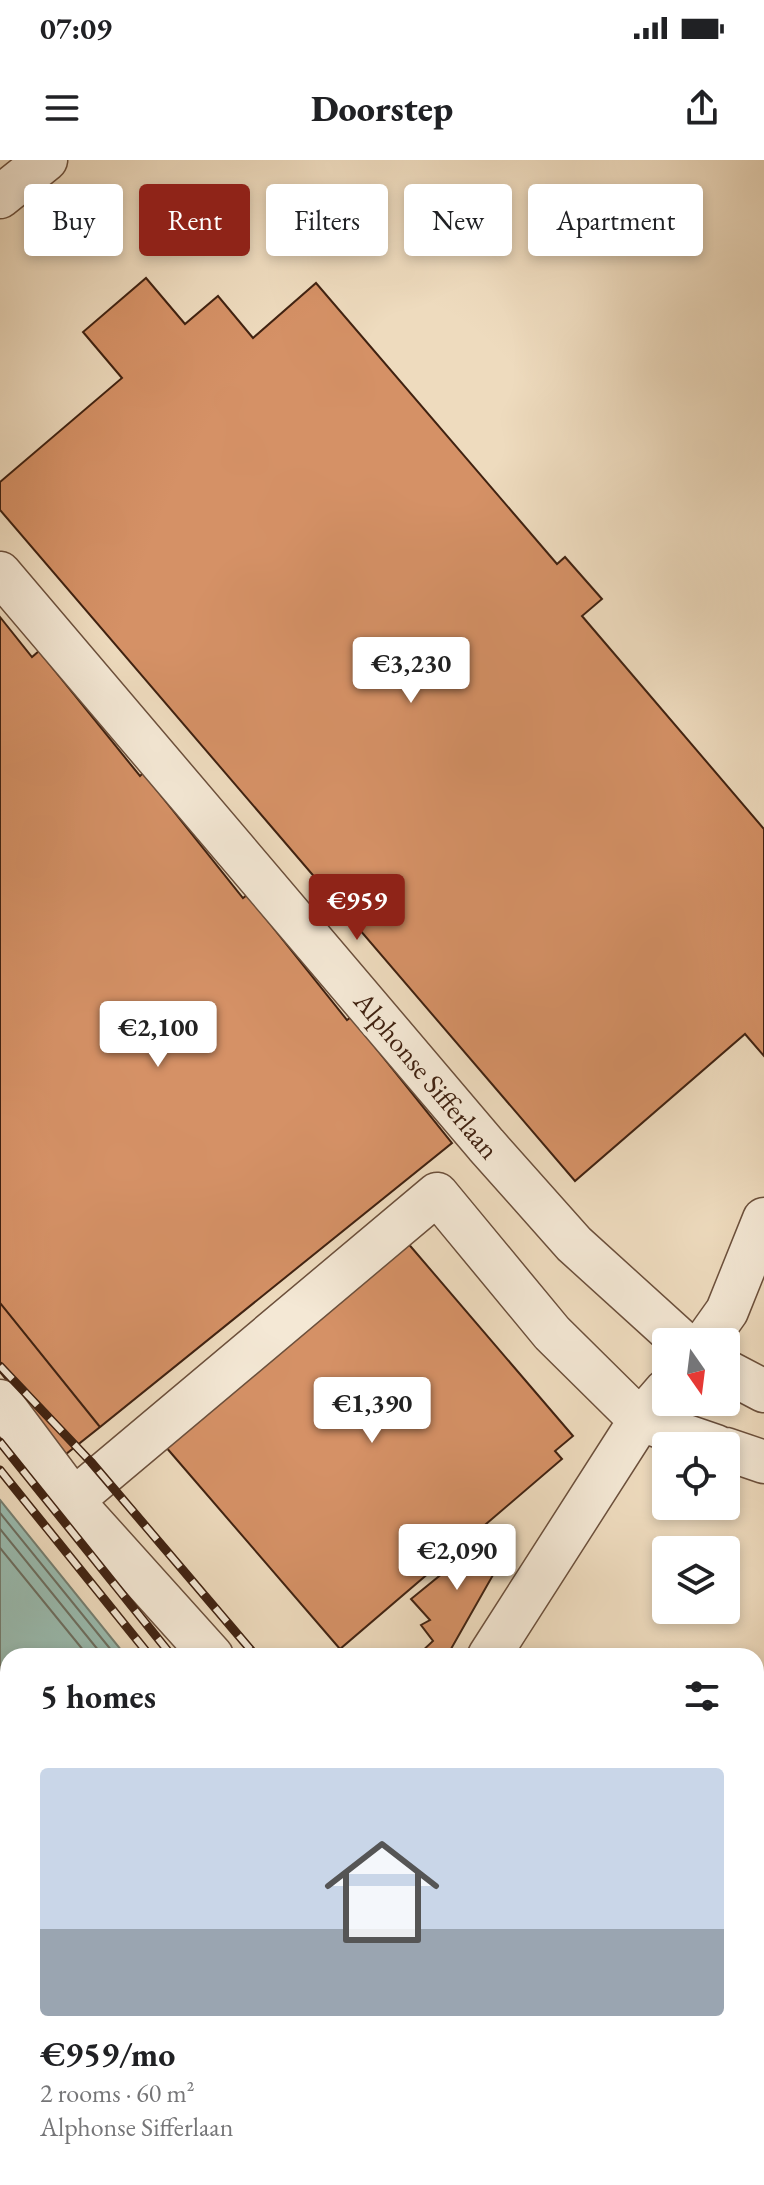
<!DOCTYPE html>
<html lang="en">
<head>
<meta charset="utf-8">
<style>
	:root { --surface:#fff; --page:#f6f6f6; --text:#202124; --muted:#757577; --accent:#8f2418 }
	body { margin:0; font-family:"EB Garamond",serif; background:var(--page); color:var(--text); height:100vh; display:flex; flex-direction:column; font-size:30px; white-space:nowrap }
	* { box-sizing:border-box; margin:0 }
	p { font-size:26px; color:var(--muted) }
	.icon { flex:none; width:44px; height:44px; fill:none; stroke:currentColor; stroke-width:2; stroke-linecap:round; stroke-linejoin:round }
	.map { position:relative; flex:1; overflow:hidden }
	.side { position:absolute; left:0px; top:1488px; width:764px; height:538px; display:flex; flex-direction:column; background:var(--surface); border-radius:24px 24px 0 0; box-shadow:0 4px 12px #0003 }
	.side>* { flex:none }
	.guide { position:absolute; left:24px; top:24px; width:716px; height:72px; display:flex; gap:16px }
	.needle { width:52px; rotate:166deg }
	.buttons { position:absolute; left:652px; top:1168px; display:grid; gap:16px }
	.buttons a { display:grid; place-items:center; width:88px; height:88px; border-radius:8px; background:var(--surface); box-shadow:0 4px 12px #0003; font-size:40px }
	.price { position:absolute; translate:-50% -68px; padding:0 18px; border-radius:8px; background:#fff; color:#222; font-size:26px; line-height:52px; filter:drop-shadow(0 2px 4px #0008) }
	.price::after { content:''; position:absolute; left:50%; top:48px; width:24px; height:18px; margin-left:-12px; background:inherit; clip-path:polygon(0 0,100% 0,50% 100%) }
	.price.current { background:var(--accent); color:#fff }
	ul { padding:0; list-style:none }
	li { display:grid; align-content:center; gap:16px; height:424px; padding:0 40px }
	li span { display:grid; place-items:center; height:248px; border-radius:8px; color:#555 }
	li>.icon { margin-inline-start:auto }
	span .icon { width:144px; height:144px; fill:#fffc; stroke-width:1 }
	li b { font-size:34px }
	h2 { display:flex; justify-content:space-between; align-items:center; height:96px; padding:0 40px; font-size:34px }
	.tag { padding:0 28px; border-radius:8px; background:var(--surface); box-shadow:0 4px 12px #0003; font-size:28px; line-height:72px }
	.tag.current { background:var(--accent); color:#fff }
	.status { display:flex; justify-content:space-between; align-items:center; height:56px; padding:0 40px; background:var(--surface); direction:ltr }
	.status svg { height:22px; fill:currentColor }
	header { display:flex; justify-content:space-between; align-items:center; height:104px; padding:0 40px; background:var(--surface); font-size:36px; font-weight:800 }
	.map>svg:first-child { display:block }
</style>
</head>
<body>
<div class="status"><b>07:09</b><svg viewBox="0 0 49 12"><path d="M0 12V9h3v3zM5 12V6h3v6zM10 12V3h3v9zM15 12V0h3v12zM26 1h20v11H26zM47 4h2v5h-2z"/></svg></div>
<header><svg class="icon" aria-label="menu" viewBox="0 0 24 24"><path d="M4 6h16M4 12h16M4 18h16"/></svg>Doorstep<svg class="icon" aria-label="share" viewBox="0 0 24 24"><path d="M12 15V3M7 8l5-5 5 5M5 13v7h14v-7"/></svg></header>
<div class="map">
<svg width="764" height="2025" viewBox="0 0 764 2025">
	<rect width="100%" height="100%" fill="#eedbbe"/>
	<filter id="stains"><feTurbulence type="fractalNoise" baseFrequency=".0025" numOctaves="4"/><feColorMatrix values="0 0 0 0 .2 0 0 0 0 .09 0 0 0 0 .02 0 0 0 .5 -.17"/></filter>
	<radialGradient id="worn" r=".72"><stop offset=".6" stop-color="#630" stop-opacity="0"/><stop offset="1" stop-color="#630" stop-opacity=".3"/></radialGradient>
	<path fill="#99bbaf" stroke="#757e70" stroke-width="2" d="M0,1340L126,1496H8V2018H756V1944L764,1949V2025H0Z"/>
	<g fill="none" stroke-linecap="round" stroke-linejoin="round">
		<path stroke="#6c6e60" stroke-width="2" d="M0,1353L116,1496
			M0,1369L103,1496
			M0,1388L88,1496"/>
	</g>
	<path fill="#d59166" stroke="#402211" stroke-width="2" d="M146,118L185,164L218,136L253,178L316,123L557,404L565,397L602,439L582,456L764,669V896L745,874L575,1021L0,350V322L122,218L83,172Z
		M0,457L32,497L39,491L140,616L143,613L243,738L247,735L347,860L351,857L452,983L100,1267L0,1143Z
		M406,1081L573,1276L555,1291L562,1299L340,1489L165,1286Z
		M0,1143L100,1267L66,1294L0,1212Z
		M485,1365L502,1386L488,1398L497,1408L447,1496H417L433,1481L421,1465L430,1460L411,1439L449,1408L443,1401Z"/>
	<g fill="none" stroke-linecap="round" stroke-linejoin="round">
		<defs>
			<path id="minor" d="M0,37L46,0
				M0,413L486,985L574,1084L682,1182
				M705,1182L727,1151L764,1059
				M726,1211L764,1231
				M0,1241L86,1356L212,1496
				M726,1289L764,1302
				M74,1339L437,1034L552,1173L640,1260L716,1286
				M489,1496L640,1260L666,1230
				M756,1820L764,1824"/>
		</defs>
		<use href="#minor" stroke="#6c503c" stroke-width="45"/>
		<use href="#minor" stroke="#f4e8d5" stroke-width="42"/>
		<defs>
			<path id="rail" d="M0,1206L91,1302L256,1496
				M0,1282L172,1496
				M0,1310L150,1496
				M756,1860L764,1864
				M756,1881L764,1888
				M756,1902L764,1907
				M756,1922L764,1927"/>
		</defs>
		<use href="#rail" stroke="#402211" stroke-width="9"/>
		<use href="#rail" stroke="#f4e8d5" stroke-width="6" stroke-dasharray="18" stroke-linecap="butt"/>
	</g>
	<g text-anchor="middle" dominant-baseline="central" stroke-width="8" stroke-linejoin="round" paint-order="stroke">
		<g font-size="28" fill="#402211" stroke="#f4e8d5">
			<text transform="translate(427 915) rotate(50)">Alphonse Sifferlaan</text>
		</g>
	</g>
	<rect width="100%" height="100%" filter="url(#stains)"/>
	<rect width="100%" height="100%" fill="url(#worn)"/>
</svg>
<div class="buttons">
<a><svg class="needle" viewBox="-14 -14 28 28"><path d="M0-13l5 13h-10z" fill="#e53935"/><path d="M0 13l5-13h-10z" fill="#757577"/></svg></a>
<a><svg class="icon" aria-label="locate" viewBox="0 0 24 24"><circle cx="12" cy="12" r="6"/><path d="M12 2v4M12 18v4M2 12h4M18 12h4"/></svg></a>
<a><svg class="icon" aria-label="layers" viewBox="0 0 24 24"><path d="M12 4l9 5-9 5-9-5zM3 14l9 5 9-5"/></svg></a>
</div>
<b class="price" style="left:411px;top:545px">€3,230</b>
<b class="price current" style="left:357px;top:782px">€959</b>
<b class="price" style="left:158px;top:909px">€2,100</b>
<b class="price" style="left:372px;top:1285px">€1,390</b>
<b class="price" style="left:457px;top:1432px">€2,090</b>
<div class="guide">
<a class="tag">Buy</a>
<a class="tag current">Rent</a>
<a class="tag">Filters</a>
<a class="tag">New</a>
<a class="tag">Apartment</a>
</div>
<section class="side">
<h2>5 homes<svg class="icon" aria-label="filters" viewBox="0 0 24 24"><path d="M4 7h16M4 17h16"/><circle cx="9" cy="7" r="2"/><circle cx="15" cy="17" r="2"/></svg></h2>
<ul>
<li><span style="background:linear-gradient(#c9d6e8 65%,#9aa5b1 0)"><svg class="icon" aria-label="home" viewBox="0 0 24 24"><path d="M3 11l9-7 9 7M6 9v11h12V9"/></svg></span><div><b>€959/mo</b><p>2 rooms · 60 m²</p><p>Alphonse Sifferlaan</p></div></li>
</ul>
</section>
</div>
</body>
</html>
